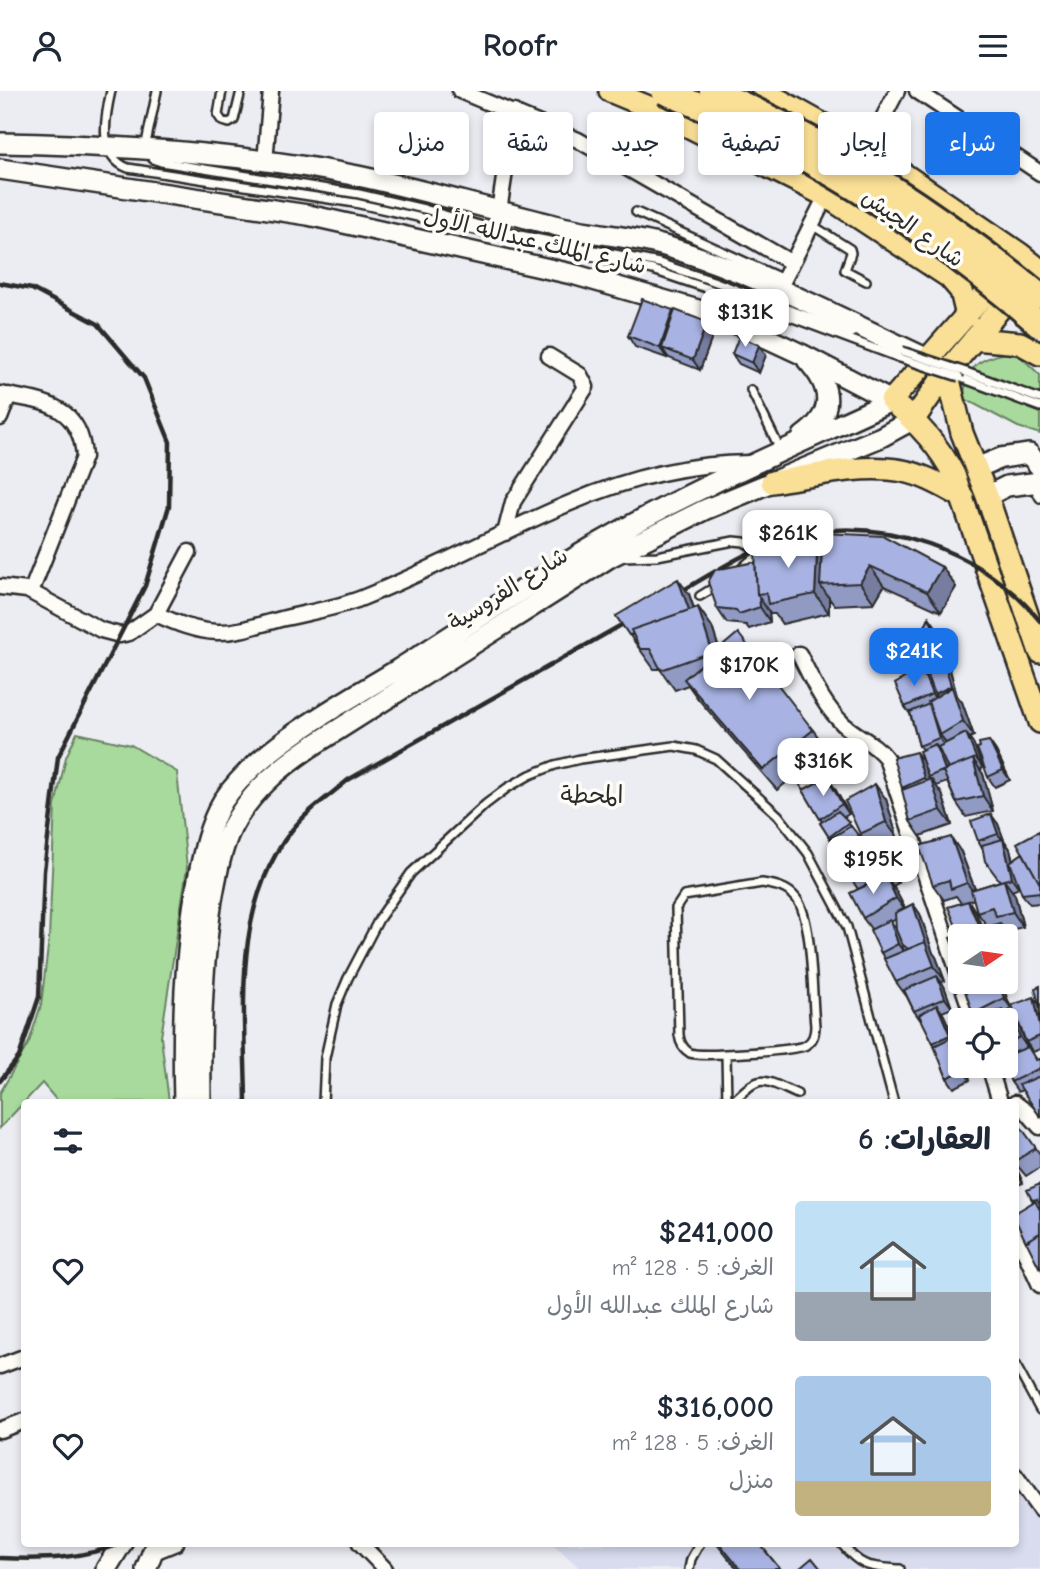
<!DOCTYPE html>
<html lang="ar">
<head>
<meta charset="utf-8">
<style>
	:root { --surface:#fff; --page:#f2f2f3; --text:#1f2937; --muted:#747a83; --accent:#1a73e8 }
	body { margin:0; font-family:"Comic Neue","Playpen Sans Arabic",sans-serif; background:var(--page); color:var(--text); direction:rtl; height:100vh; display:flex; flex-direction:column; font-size:26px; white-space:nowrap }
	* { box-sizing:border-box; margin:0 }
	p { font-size:23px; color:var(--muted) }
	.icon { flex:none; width:38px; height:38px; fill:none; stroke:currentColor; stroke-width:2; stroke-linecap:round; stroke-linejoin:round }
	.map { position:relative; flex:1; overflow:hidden; direction:ltr }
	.details { position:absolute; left:21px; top:1008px; width:998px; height:448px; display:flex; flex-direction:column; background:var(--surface); border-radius:7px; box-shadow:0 4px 10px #0003; direction:rtl }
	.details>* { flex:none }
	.top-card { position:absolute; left:21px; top:21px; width:999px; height:63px; direction:rtl; display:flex; gap:14px }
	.needle { width:46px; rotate:77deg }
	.fabs { position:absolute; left:948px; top:833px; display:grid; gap:14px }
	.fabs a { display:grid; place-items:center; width:70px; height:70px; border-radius:7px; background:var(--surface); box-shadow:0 4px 10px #0003; font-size:35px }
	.price { position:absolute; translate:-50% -60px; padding:0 16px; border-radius:14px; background:#fff; color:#222; font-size:23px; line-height:46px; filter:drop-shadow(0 2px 4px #0008) }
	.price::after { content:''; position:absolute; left:50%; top:42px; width:21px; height:16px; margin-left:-10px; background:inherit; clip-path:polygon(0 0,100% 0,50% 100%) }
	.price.selected { background:var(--accent); color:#fff }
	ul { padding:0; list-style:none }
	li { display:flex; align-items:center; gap:21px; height:175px; padding:0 28px }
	li span { display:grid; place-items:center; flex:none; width:196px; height:140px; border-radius:7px; color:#555 }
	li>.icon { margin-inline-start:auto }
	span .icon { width:84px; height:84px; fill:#fffc; stroke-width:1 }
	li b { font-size:30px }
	h2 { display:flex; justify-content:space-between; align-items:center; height:84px; padding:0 28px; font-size:30px }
	.tag { padding:0 24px; border-radius:7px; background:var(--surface); box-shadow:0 4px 10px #0003; font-size:24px; line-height:63px }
	.tag.selected { background:var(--accent); color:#fff }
	header { display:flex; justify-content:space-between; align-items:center; height:91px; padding:0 28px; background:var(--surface); font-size:32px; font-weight:600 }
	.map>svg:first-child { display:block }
</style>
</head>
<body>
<header><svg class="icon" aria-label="menu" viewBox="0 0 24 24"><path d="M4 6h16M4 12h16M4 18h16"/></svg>Roofr<svg class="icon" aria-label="person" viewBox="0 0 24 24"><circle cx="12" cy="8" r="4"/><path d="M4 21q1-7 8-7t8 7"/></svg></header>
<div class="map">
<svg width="1040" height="1478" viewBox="0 0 1040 1478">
	<rect width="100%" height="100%" fill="#ecedf3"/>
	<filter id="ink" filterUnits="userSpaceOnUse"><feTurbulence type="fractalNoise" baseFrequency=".0143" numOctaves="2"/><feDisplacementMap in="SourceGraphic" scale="14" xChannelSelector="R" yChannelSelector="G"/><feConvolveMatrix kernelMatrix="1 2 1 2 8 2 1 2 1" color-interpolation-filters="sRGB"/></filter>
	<g filter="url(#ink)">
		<path fill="#d8dcee" d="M1015,1395L1040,1430V1478H581L553,1453L1015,1452Z"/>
		<path fill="#a7da9c" stroke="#698264" stroke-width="2" d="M1006,262L1020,265L1040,284V343L1018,336L963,307C968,276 976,268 1006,262Z
			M77,642L131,654L177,681L187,777L161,946L169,1011H58L42,992L0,1037V1002L29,951L41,914L49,847L55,715L66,666Z"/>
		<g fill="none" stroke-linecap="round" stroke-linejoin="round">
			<defs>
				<path id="lane" d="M111,0C105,26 97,65 128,77L355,112L653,179L774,220L900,267
					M157,0L145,57L153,68L161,71L359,103L424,118L500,140L659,172L713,190L852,242
					M222,0L218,24L222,30L229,32L234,29L241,0
					M636,121L783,188
					M812,134L850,158L851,162L845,179L866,190
					M966,281L1040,308
					M959,286L1040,316
					M751,299L780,358
					M1033,394L1040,407
					M622,466L657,465L734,450L744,451L764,463
					M742,477L750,470L764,463
					M700,505L718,494
					M762,792C775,794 787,796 796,807C813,827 812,906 815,935C815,943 813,950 806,954C797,960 701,966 690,962C683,958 680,952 679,944L676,817L684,805Z
					M726,963L727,1012
					M323,1012L325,967L337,913L348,887L379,828L411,782L486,713L507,697L530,684L555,674L580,668L674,655L696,659L716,668L778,724L808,762L847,836L894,1012
					M731,1012C762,983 759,986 797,1003
					M1015,1273L1040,1319
					M841,1452C861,1477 869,1476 900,1478
					M689,1478L691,1468L700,1452"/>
				<path id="street" d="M460,0L578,49L792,172
					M917,0L1040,82
					M867,58L897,0
					M265,71L271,0
					M499,120L514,21
					M778,200L826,105
					M0,303C43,310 81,314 84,366L31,501
					M0,327L9,304
					M505,442L513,411L586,296L580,284L549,265
					M0,496L27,499L101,539L120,544L129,542L156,523L189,461
					M156,523C176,532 195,540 217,541C239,542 263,532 285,527C310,521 337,517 362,507C433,479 500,441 570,412C628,387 688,372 751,372
					M799,563C812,588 822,613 843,633C856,645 876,653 886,667L961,890
					M808,691C832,680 849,672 859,646
					M961,891L974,929
					M989,975L999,1007
					M1015,1012L1027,1021L1040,1036
					M1015,1140L1040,1194
					M0,1275L24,1266
					M0,1339L24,1330
					M1015,1384L1040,1419
					M360,1452L385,1478
					M154,1461L176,1452"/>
				<path id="secondary" d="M0,52C119,54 241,62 358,85C424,99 489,118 554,134C591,144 631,144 668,156C757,183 842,228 926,267
					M0,78L308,124L576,184L722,226L801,263L891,310
					M803,345C836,322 832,296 807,269
					M976,377L1001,367L1029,363L1040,376
					M987,405L1007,395L1040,391
					M184,1012C182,936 184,862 198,788C203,762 209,733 223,710C258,657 343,612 397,579C465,536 532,491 601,451C694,397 794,355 891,310
					M201,1012C200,944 202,876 212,809C217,782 222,751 237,727C256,697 280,677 309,657L610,466L704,419L881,346L914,328
					M106,1478L122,1452
					M146,1478L156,1452"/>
				<path id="primary" d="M610,0L658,20L826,105L949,186L961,200L967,225
					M763,0L867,58L1020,163L1040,179
					M1020,163L891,310C917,331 939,354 954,384L1040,631
					M974,248L1020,252L1040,263
					M927,268L943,278L949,289L962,342L987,405L1040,561
					M914,328L946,282L1018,196
					M772,391C814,385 861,372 903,380C925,384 944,396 963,406"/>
			</defs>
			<use href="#lane" stroke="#2b2b2b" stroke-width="12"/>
			<use href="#street" stroke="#2b2b2b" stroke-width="19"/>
			<use href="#secondary" stroke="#2b2b2b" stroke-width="24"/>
			<use href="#primary" stroke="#2b2b2b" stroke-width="26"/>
			<use href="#lane" stroke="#fdfcf7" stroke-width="7"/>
			<use href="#street" stroke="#fdfcf7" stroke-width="14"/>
			<use href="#secondary" stroke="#fdfcf7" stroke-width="19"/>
			<use href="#primary" stroke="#fadf96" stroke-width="21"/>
			<path stroke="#2b2b2b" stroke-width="4.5" d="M0,192L32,198L98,233L144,287L170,351L169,415L145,495L58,666L44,780L39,906L19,966L0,990
				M670,507C708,485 752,455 794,445C884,423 982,460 1040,530
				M246,1012C245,919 231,817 292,739C308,719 329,705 348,689L639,524
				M0,1467C45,1469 80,1468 123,1452"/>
			<defs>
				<path id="lane-bridge" d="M902,260L966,281
					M900,267L959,286"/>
				<path id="highway-bridge" d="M663,0C801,55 928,136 1040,234
					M712,0C828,49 943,126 1040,205"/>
			</defs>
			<use href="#lane-bridge" stroke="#2b2b2b" stroke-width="12" stroke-linecap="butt"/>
			<use href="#highway-bridge" stroke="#2b2b2b" stroke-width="30" stroke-linecap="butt"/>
			<use href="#lane-bridge" stroke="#fdfcf7" stroke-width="7"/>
			<use href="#highway-bridge" stroke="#fadf96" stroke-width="24"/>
		</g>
		<path fill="#909ac3" stroke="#2b2b2b" stroke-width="2" fill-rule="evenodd" d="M673,219L675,221L707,231L714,241L700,279L669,267L668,266L667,267L635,256L628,245Z
			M759,254L766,264L759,282L739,273L732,263Z
			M818,443L822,450L942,476L956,496L941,521L884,495L874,512L834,514L829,507V522L782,533L775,523H770L769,521L770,531L749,538L746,534L727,532L717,517L755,471Z
			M689,503L694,517L698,516L712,536L719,558L813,639L827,658L777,699L698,608L688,594L675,599L660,578H654L616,525Z
			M929,526L936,536L949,569L946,571L949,575L957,605L962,611L974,645L969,647L973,652L983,677L980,679L983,683L993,720L966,726L956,711L947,691L936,695L942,703L952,734L920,745L910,730L903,699L902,697L923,671L929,689L930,688L928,686L922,658L919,655L910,623L905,616L921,576L928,586L927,573L917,555Z
			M989,650L996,660L1010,689L995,696L988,686L980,656Z
			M834,696L849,723L844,726L869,760L863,763L872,777L885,769L892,779L898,792L893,795L905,817L913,813L920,823L933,862L936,866L945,890L941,891L944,895L952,917L942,921L953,946L958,943L961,947V975L970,989L954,997L947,987L935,955L922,929L921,930L914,920L907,906L896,891L885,868L881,862L871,838L863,827L858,798L847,774L820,732L822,731L803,699ZM896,828V838L891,831Z
			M886,708L897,746L871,758L860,743Z
			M998,733L1004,749L1010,758L1013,769L1023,762L1040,742V812L1030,813L1022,803L1018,791L1019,797L1012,800L1015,804L1023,836L1006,840L1000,832L988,836L977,821L974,808L969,810L975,820L983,838L987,837L993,845H961L958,840L961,812L956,805L944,809L933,794L961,761L975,798L1000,790L978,750Z
			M968,891H1004L1000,892L1003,897L1011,917L1004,921L1020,938L1025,949L1039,912L1040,895V958L1033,961L1026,951L1037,969L1040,968V1025L1022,999L1018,1001L1011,991L1006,975V929H978L973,923V897Z
			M1015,1030L1017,1031L1040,1063V1076L1026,1085L1015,1072Z
			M1015,1074L1023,1092L1015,1095Z
			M1040,1093V1178L1033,1111L1032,1109Z
			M716,1452H759L780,1478H737Z"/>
		<path fill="#767d9f" stroke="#2b2b2b" stroke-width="2" d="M673,219L681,229L662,257L668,266L667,267L660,257Z
			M707,231L714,241L700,279L693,269Z
			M759,254L766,264L759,282L752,272Z
			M818,443L831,463L820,494L829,507V522L815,503Z
			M870,475L884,495L874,512L860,492Z
			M942,476L956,496L941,521L927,501Z
			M678,488L689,503L700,537L690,522Z
			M759,506L769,521L770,531L760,516Z
			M698,516L712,536L726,580L712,561Z
			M929,526L936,536L949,569L942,559Z
			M942,565L949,575L957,605L962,611L974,645L963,630L951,595Z
			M921,576L928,586L939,613L932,603Z
			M929,613L940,644L945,650L946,657L939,647Z
			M966,642L973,652L983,677L976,667Z
			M989,650L996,660L1010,689L1003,679Z
			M935,653L942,663L952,689L945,679Z
			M916,661L923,671L932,697L924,687Z
			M973,668L983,683L993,720L983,705Z
			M827,686L834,696L849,723L842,713Z
			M931,688L942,703L952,734L941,719Z
			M875,693L886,708L897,746L886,731Z
			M991,723L998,733L1004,749L1010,758L1019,797L1012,787L1004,751L998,743Z
			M951,746L961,761L978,807L967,792Z
			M885,769L892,779L898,792L891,782Z
			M886,785L896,800L907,822L896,807Z
			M1004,789L1015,804L1023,836L1013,821Z
			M968,810L975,820L985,843L978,833Z
			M913,813L920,823L933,862L936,866L945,890L934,875L925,851Z
			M890,829L897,839L905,863L898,853Z
			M937,885L944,895L952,917L945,907Z
			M998,891H999L1003,897L1011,917L1004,907Z
			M1034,906L1040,914V935Z
			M937,914L944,924L957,954L950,944Z
			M1010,923L1020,938L1030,961L1020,946Z
			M963,975H968L970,989L963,979Z
			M1015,1074L1023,1092L1015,1079Z"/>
		<path fill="#a8b3e3" stroke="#2b2b2b" stroke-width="2" d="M642,208L673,219L660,257L628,245Z
			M675,219L707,231L693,269L662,257Z
			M739,245L759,254L752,272L732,263Z
			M823,442L884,445L942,476L927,501L870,475L860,492L820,494Z
			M818,443L815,503L768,513L766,502L757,503L755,460Z
			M755,471L757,503L759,506L760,516L739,523L736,519L717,517L708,491L715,479Z
			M678,488L689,519L631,539L633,543L629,544L616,525Z
			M698,516L712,561L661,579L650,558H640L631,539Z
			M929,526L942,559L925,570L917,555Z
			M738,542L813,639L763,679L684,588Z
			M942,565L951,595L935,603L924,574Z
			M921,576L932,603L905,616L895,593Z
			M952,596L963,630L940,644L928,611Z
			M929,613L939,647L919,655L910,621Z
			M966,642L976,667L948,678L938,656Z
			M989,650L1003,679L988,686L977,657L980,656L979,652Z
			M935,653L945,679L928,686L919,660Z
			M916,661L924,687L902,697L893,667Z
			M973,668L983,705L956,711L943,680Z
			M827,686L842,713L820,728L803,699Z
			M931,688L941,719L910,730L902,699Z
			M875,693L886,731L860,743L845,710Z
			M838,720L849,731L829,746L820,732Z
			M991,723L998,743L978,750L971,730Z
			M851,735L862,749L840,764L831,747Z
			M1039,740L1040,743V793L1017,752Z
			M951,746L967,792L951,798L949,789L933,794L919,755Z
			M1003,748L1012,787L1000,790L985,770L982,754Z
			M1023,762L1040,793V801L1022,803L1010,771Z
			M863,763L872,777L885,769L891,782L858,798L843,776Z
			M886,785L896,807L863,827L850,802Z
			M1004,789L1013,821L996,825L992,816L977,821L971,799Z
			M968,810L978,833L958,840L948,816Z
			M913,813L926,853L925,851L908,858L902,853L896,839L895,822Z
			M890,829L898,853L881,862L870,839Z
			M987,837L990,845H961V874L950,847Z
			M925,851L934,875L896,891L884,868Z
			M937,885L945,907L914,920L904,899Z
			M986,891H998L1004,907L973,923L965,900Z
			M1040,895V918L1035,897Z
			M1034,906L1040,935V945L1026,951L1012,914Z
			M937,914L950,944L933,952L919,924Z
			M1002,918L1004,926L1010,923L1020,946L1006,953V929H979L978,928Z
			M958,943L961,961V975H963V979L947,987L934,955Z
			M1028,956L1036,969L1040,968V977L1011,991L1004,975H1006V965Z
			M1040,985V1024H1039L1019,994Z
			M1015,1030L1017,1031L1036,1057L1015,1070Z
			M1040,1093V1113L1037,1108L1032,1109L1027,1099Z
			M1035,1110L1040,1119V1142L1026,1151L1015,1128V1122Z
			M1040,1142V1178L1026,1150Z
			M719,1452H759L780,1478H740Z
			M812,1467L821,1478H799Z"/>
	</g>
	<g text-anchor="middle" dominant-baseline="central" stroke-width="7" stroke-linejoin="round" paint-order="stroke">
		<g font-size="23" fill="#2b2b2b" stroke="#fdfcf7">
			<text transform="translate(913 137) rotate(35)">شارع الجيش</text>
			<text transform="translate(535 150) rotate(13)">شارع الملك عبدالله الأول</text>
			<text transform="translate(508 498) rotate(-32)">شارع الفروسية</text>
		</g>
		<g font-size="24" fill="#2b2b2b" stroke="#fdfcf7">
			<text x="592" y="704">المحطة</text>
		</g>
	</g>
</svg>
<div class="fabs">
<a><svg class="needle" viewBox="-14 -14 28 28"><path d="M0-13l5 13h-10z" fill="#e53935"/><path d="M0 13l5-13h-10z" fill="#747a83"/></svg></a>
<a><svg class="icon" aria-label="locate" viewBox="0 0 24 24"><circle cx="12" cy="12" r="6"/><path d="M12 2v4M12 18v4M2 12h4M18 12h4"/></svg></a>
</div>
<b class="price" style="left:745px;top:258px">$131K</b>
<b class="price" style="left:788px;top:479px">$261K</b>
<b class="price selected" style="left:914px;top:597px">$241K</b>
<b class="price" style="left:749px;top:611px">$170K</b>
<b class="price" style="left:823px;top:707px">$316K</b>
<b class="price" style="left:873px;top:805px">$195K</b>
<div class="top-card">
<a class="tag selected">شراء</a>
<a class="tag">إيجار</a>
<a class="tag">تصفية</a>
<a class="tag">جديد</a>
<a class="tag">شقة</a>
<a class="tag">منزل</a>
</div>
<section class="details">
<h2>العقارات: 6<svg class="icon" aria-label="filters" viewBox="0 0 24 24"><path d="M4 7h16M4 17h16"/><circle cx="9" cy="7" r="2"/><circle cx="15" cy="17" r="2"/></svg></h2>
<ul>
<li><span style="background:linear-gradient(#bfe0f5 65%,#9aa5b1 0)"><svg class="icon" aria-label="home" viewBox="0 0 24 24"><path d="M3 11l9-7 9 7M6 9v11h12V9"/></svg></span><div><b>$241,000</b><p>الغرف: 5 · 128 m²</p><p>شارع الملك عبدالله الأول</p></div><svg class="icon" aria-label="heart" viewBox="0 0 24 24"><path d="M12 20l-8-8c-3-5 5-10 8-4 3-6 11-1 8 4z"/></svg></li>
<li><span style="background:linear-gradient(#a9c7e8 75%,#c2b280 0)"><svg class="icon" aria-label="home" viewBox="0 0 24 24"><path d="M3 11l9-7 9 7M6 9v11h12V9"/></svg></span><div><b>$316,000</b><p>الغرف: 5 · 128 m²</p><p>منزل</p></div><svg class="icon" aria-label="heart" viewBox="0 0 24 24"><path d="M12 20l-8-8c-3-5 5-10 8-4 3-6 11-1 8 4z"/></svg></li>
</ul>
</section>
</div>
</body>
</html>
